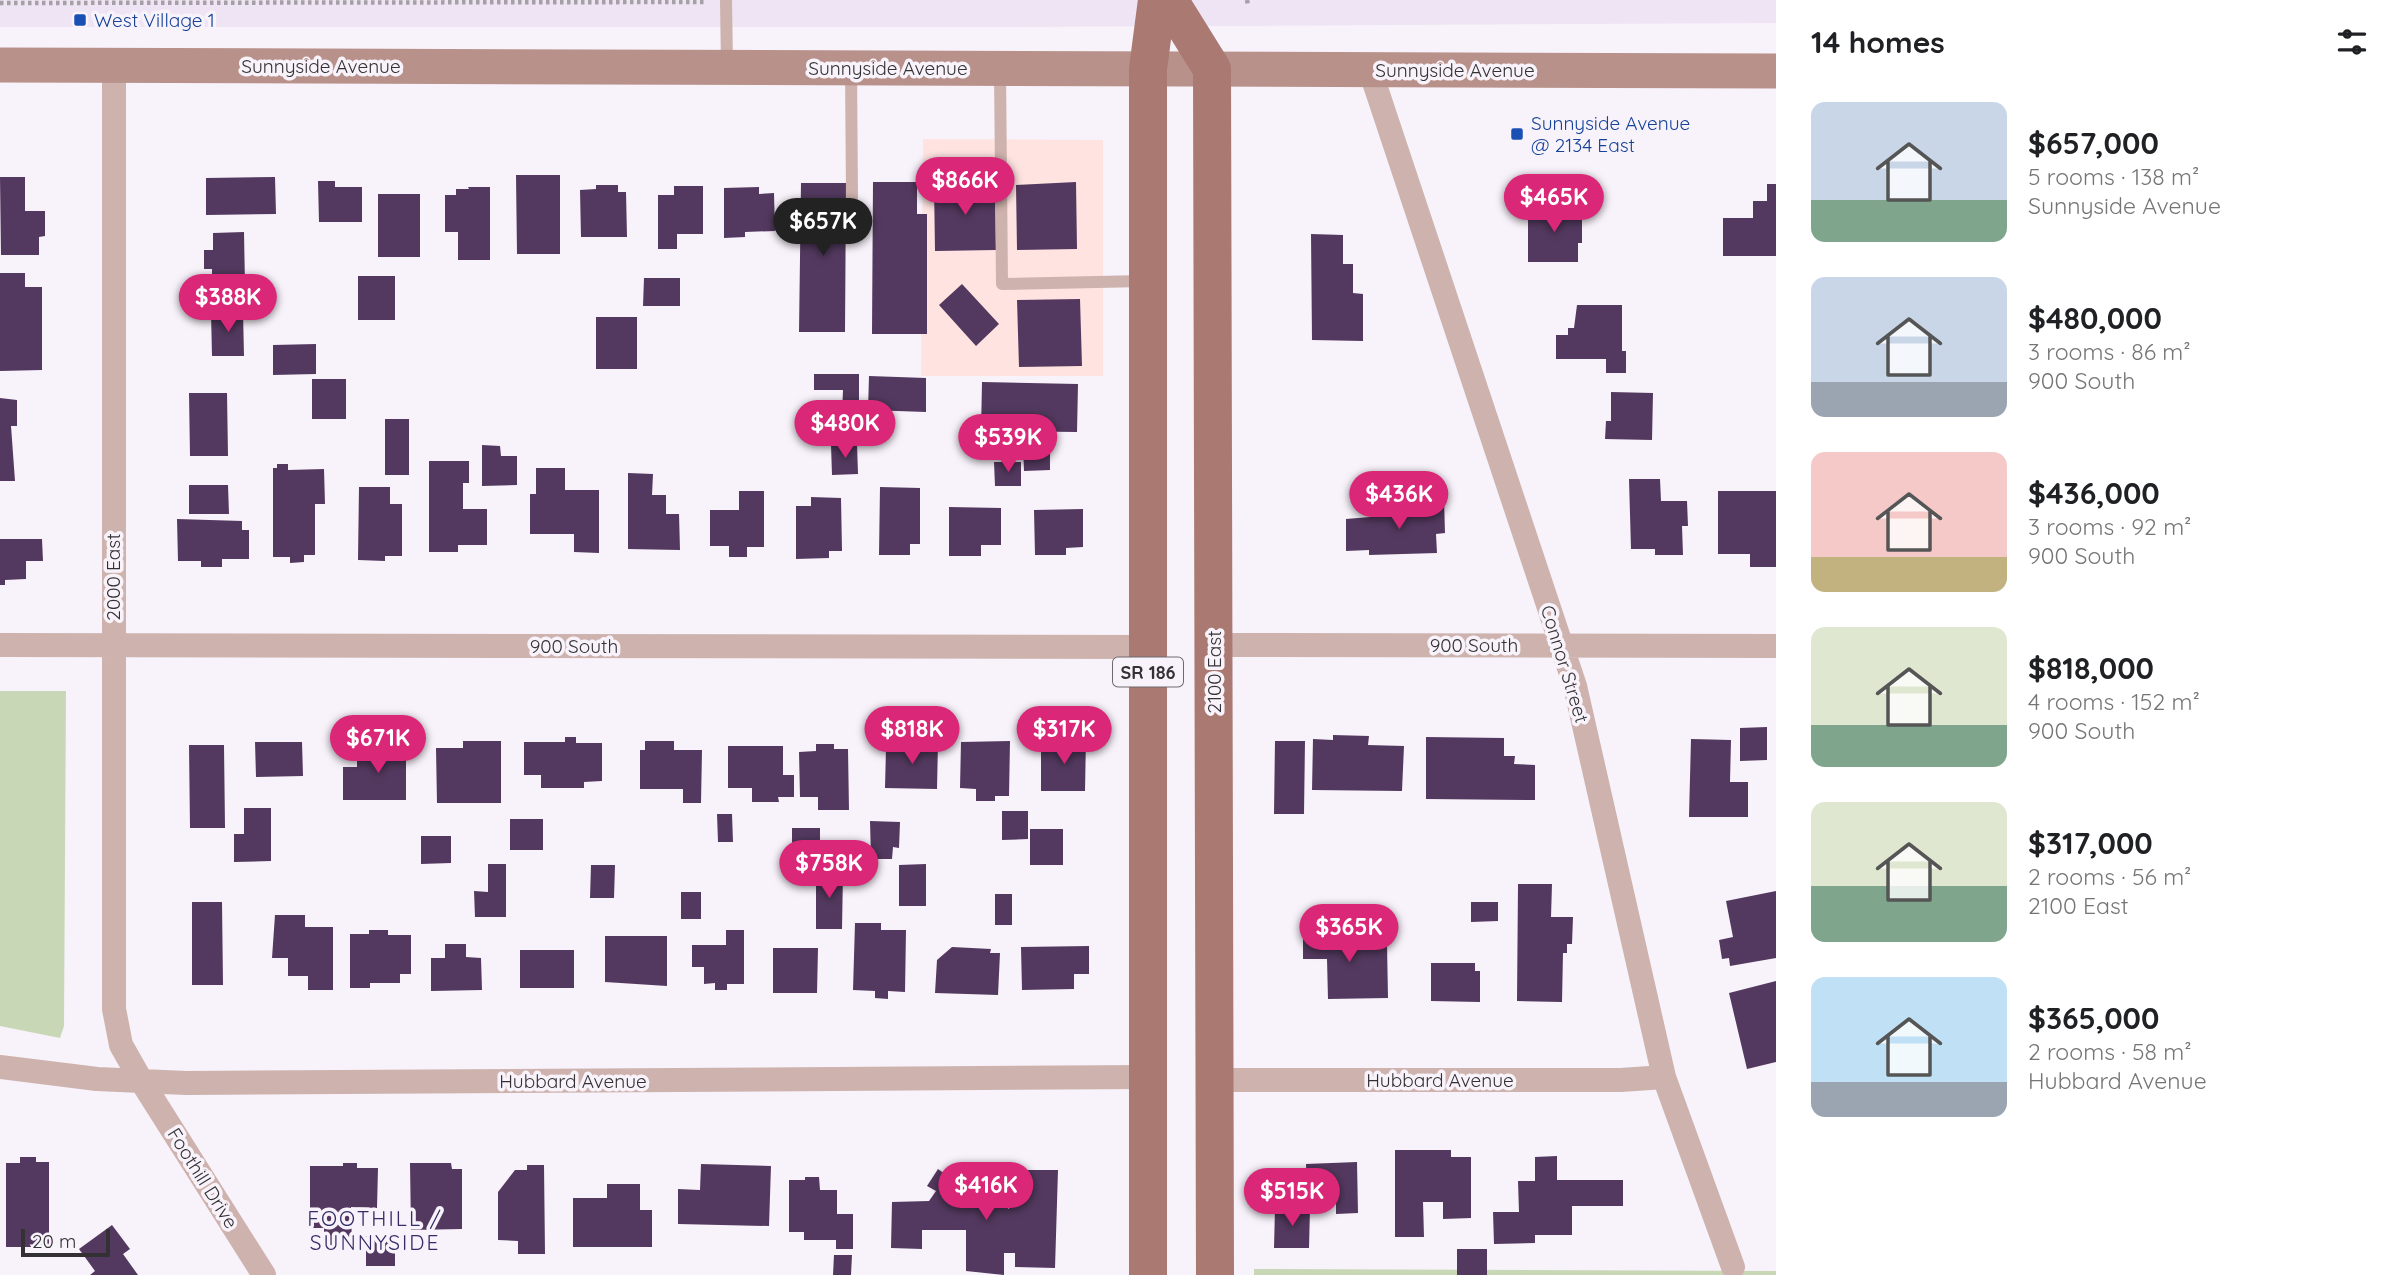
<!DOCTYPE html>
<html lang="en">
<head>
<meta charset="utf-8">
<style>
	:root { --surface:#fff; --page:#f2f2f2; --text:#202124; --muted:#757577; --accent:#db2777 }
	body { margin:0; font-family:Quicksand,sans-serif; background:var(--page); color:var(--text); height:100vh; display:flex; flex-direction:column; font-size:26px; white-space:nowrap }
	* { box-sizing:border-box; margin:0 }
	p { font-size:23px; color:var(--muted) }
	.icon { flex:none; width:38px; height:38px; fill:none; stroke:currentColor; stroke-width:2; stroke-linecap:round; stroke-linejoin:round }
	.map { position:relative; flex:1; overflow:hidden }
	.panel { display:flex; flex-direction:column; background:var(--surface); width:630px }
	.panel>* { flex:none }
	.scale { position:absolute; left:21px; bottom:18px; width:89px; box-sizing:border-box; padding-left:7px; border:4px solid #333134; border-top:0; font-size:19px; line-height:24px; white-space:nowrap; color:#333134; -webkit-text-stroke:5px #f8f2fa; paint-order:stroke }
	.price { position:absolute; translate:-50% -60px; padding:0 16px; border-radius:24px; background:var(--accent); color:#fff; font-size:23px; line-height:46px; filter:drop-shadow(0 2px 4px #0008) }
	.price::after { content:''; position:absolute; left:50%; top:42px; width:21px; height:16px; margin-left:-10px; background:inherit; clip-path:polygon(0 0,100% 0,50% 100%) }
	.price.active { background:#222; color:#fff }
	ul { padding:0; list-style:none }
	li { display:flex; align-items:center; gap:21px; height:175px; padding:0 35px }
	li span { display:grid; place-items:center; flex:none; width:196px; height:140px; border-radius:14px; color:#555 }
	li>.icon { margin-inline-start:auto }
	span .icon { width:84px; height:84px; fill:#fffc; stroke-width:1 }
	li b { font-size:30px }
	h2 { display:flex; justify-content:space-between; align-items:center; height:84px; padding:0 35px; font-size:30px }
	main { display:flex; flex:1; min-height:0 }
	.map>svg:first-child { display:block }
</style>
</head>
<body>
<main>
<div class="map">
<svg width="1776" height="1275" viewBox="0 0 1776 1275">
	<rect width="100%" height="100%" fill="#f8f2fa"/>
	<path fill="#fee3e1" d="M923,139L1103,140V376H921Z"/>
	<path fill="#eee4f3" d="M0,0H1776V23L1012,27H0Z"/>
	<path fill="#c8d8b6" d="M0,691H66L64,1026L60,1038L0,1026Z
		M1254,1269L1776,1271V1275H1254Z"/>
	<path fill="#53395f" d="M516,175H560V254H517Z
		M0,177H25V211H45V236L39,237V255H1Z
		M275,177L276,214L206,215V178Z
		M318,181H335V187H362V222H319Z
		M873,182H917V214H927V334H872Z
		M1076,182L1077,249L1017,250L1016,185Z
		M801,183H846L845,332H799Z
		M995,183L996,250L935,251L934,184Z
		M1767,184H1776V256H1723V218H1753V201H1767Z
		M596,185H618V192H626L627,237H581L580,190L596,189Z
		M674,186H703V234H677V249H658V195H674Z
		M468,187H490V260H458V232H445V195H456V189H469Z
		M759,187V194L774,193L775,231L745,232V237L724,238V188Z
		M378,194H420V257H378Z
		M1528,206H1582V243H1578V262H1528Z
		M244,232L245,285H212V269H204V250H213V233Z
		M1311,234L1343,235V264H1353V293L1363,294V341L1312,340Z
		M0,273H25V287H42V370L0,371Z
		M358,276H395V320H358Z
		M644,278H680V306H643Z
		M962,284L999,324L976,346L939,305Z
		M1080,299L1082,366L1019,367L1017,300Z
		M1577,305H1622V351H1626V373H1606V359H1556V335H1568V328H1574Z
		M211,312H243L244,356H212Z
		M596,317H637V369H596Z
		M316,344V374L273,375V345Z
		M814,374H859V413H842L843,390H814Z
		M869,376L926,378V412L868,410Z
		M312,379H346V419H312Z
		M982,382L1078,384L1077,432L981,431Z
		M1611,392L1653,393L1652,440L1605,439L1606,421H1611Z
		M189,393H227L228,456H190Z
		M0,398L17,400V426H11L15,481H0Z
		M385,419H409V475H385Z
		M857,444L858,474L832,475L831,445Z
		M482,445L500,446L501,456H517V485L482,486Z
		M1023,446H1050V470L1024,471Z
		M429,461H469V483H463V509H487V545H458V552H429Z
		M994,462H1021V486H995Z
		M277,464H288V470L324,469L325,504H315V555H304V562L290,563V557H273V468H277Z
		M536,468H565V490H599V553L574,552V534H530V494H536Z
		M628,473L653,474L652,495H666V514H679L680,550L628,549Z
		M1629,479H1660L1661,501H1687L1688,526H1682L1683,555H1655V549H1631Z
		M189,485H228L229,514H189Z
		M359,487H390V504H402V556H385V561L358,560Z
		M880,487L920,488V544H910V555H879Z
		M739,491H764V547H747V557H729V546H710V510H739Z
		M1718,491H1776V567H1750V554H1718Z
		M811,497L841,498L842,551H829V558L796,559V506H811Z
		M1417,498H1444L1445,533L1436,534L1437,553L1369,555V550L1346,551V519L1382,516V510H1402V517H1417Z
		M949,507L1001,508V545H981V556H949Z
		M1083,509V547L1066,548V555H1035L1034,510Z
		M177,519L242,521V530H249V559H222V567H201V561H178Z
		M0,539H42L43,561H26V579L5,580V585H0Z
		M1767,727V760L1740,761V728Z
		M1333,735L1369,736L1368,745L1404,746L1402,791L1312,790L1313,739L1333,740Z
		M565,737H576V743H602V781L584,782V788H541V775H524V742H565Z
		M1426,737L1504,738V756H1515L1514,764L1535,765V800L1426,799Z
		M1057,738H1086L1085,791H1041V745H1057Z
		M1691,739L1731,740L1730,782H1748V817H1689Z
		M463,741H501V803H437L436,748H463Z
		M645,741H674V750H702L701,803H683V789H640V750H645Z
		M904,741L938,742L937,789L885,788L886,748H904Z
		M1010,741L1009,796H995V801H976V789L960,788L961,742Z
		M1275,741H1305L1304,814H1274Z
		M255,742H302L303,776L256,777Z
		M380,743H406V800H343V767H357V751H379Z
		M816,744H834V749H848L849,810H818V797H800L799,752L816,751Z
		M189,745H224L225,828H190Z
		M728,746H783V775H794V797H778L779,802H752V788H728Z
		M244,808H271V861L234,862V834H244Z
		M1002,811H1028V839L1002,840Z
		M717,814H732L733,842H718Z
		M510,819H543V850H510Z
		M870,821L900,822L899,848L893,847L892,859H871Z
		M792,828H820V861H792Z
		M1030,829H1063V865H1030Z
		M421,836H451V863L421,864Z
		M488,864H506V917H475L474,891L488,892Z
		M926,864V906H899V865Z
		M591,865H615L614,898H590Z
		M816,872H843L842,929H816Z
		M1518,884H1552L1551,917H1573L1572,944H1567V953H1563L1562,1002L1517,1001Z
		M1776,891V958L1730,966L1729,958L1722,959L1719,940L1733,937L1726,901Z
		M681,892H701V919H681Z
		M995,894H1012V925H995Z
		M192,902H222L223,985H192Z
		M1471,902H1498V921L1471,922Z
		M275,915H305V927H333V990H308V976H288V958H272Z
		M855,923H881V930H906L905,992L888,991V999L875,998V991L853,990Z
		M1303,928H1337L1338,937L1371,936V944H1387L1388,998L1328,999L1327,959H1303Z
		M369,930H388V935H411V974H400V983H370V988H350V934H369Z
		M726,930H744V984H727V990H715V983L704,984V967H692V945H726Z
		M605,936H667V986L605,982Z
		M445,944H466V957L481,958L482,990L431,991V958H445Z
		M1089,946V974H1074V989L1022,990L1021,947Z
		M952,947L991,949L990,953H1000L998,995L935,993L937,960Z
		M773,948H818L817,993H773Z
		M520,950H574V988H520Z
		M1431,963H1475V971H1480V1002L1431,1001Z
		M1776,981V1062L1747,1069L1729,993Z
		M1395,1150H1451V1157H1471V1218L1443,1219V1202H1423L1424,1237H1395Z
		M1557,1156V1180H1623V1206H1572V1235H1535V1243L1494,1244L1493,1212H1519L1518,1181H1535V1157Z
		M20,1157H36V1162H49V1247H6V1163H20Z
		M1357,1162L1358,1213L1336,1214V1198L1307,1199L1306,1164Z
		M343,1163H357V1168H378L377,1208L351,1207L352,1247H324V1228H310V1166H343Z
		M410,1163H451L452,1169H462V1229L411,1230Z
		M701,1164L771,1166L769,1226L678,1224V1189L700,1190Z
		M527,1165H544L545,1254H518V1241L498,1240V1192L515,1170H527Z
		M938,1169L981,1200L985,1193L1009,1209L1011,1200H1024V1170H1058L1055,1268L1015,1267V1253H1004V1275L966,1271V1230H922V1249L891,1248L892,1202L929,1201L936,1191L927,1186Z
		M805,1177H819L820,1190H837V1214H853V1249H836V1240H804V1232H789V1180H805Z
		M607,1184H640V1210H652V1247H573V1198H607Z
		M1275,1208H1310L1309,1248H1274Z
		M112,1225L130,1249L123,1254L138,1275H90L95,1271L79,1249Z
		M366,1236H395V1266H366Z
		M1457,1249H1487V1275H1457Z
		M834,1255H852L851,1275H833Z"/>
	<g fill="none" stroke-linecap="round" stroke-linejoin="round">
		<path stroke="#a5a0a6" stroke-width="4.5" stroke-dasharray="3.5 3.5" stroke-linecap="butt" d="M1247,0L1248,5
			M0,3L706,2"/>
		<path stroke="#cdb2ad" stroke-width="12" d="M726,0L727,66
			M851,68L852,197
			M1000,69L1002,284L1143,281"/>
		<path stroke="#cdb2ad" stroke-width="24" d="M114,65V1009L121,1045L142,1082L264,1275
			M1370,70L1575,686L1664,1077L1733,1267
			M0,645L1148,647
			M1214,645L1776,646
			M0,1067L97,1079L186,1083L1148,1077
			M1215,1080H1621L1664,1077"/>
		<path stroke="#b8918b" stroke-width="35" d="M0,65L1776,71"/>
		<path stroke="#a97972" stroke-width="38" d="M1169,0L1212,69L1215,1275
			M1148,1275V69L1157,0"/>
	</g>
	<g fill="#1a4fb4" stroke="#f8f2fa" stroke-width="2.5">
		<rect x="73" y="13" width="14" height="14" rx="3.5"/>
		<rect x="1510" y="127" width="14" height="14" rx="3.5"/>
	</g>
	<g text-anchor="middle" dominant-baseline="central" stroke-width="7" stroke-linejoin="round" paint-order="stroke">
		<rect fill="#f8f2fa" stroke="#6e6b6f" stroke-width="2" x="1113" y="657.5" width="70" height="29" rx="5"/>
		<g font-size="18" font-weight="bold" fill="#333134">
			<text x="1148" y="672">SR 186</text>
		</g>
		<g font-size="19" fill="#164399" stroke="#f8f2fa" text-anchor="start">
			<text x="94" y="20">West Village 1</text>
			<text x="1531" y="123">Sunnyside Avenue<tspan x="1531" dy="22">@ 2134 East</tspan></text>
		</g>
		<g font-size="19" fill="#333134" stroke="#f8f2fa">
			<text x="321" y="66">Sunnyside Avenue</text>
			<text x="888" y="68">Sunnyside Avenue</text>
			<text x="1455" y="70">Sunnyside Avenue</text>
			<text transform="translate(113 577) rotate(-90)">2000 East</text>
			<text x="1474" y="645">900 South</text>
			<text x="574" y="646">900 South</text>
			<text transform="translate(1565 664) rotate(73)">Connor Street</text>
			<text transform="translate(1214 672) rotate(-90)">2100 East</text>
			<text x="1440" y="1080">Hubbard Avenue</text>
			<text x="573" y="1081">Hubbard Avenue</text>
			<text transform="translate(203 1178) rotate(58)">Foothill Drive</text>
		</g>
		<g font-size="21" letter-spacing="2" fill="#342d68" stroke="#f8f2fa">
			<text x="375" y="1218">FOOTHILL /<tspan x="375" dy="24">SUNNYSIDE</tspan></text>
		</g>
	</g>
</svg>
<div class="scale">20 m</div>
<b class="price" style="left:965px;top:217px">$866K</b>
<b class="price" style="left:1554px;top:234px">$465K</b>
<b class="price active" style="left:823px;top:258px">$657K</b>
<b class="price" style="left:228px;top:334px">$388K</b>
<b class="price" style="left:845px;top:460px">$480K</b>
<b class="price" style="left:1008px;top:474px">$539K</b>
<b class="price" style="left:1399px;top:531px">$436K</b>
<b class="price" style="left:912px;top:766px">$818K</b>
<b class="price" style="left:1064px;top:766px">$317K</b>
<b class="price" style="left:378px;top:775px">$671K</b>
<b class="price" style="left:829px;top:900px">$758K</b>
<b class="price" style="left:1349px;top:964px">$365K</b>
<b class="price" style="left:986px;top:1222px">$416K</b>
<b class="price" style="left:1292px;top:1228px">$515K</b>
</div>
<section class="panel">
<h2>14 homes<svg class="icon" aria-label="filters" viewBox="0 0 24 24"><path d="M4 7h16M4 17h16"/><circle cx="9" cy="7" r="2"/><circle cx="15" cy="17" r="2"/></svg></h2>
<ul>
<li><span style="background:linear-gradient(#c9d6e8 70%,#7fa58c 0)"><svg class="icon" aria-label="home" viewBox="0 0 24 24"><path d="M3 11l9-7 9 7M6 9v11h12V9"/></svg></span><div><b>$657,000</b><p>5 rooms · 138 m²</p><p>Sunnyside Avenue</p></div></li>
<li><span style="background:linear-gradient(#c9d6e8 75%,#9aa5b1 0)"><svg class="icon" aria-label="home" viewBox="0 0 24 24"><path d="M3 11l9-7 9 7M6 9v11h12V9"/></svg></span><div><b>$480,000</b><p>3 rooms · 86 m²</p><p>900 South</p></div></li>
<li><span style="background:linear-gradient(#f6c9c9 75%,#c2b280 0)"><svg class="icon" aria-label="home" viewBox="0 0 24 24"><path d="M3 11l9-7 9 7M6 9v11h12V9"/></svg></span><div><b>$436,000</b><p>3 rooms · 92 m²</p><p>900 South</p></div></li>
<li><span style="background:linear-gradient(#dfe7d0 70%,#7fa58c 0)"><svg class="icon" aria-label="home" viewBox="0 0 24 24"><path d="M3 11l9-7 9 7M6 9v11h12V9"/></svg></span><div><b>$818,000</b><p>4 rooms · 152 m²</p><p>900 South</p></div></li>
<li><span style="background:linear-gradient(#dfe7d0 60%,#7fa58c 0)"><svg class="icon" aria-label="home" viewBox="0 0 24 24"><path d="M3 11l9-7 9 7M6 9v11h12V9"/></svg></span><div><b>$317,000</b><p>2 rooms · 56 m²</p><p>2100 East</p></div></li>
<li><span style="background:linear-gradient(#bfe0f5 75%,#9aa5b1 0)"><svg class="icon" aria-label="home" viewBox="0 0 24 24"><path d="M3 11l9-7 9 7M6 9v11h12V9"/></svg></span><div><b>$365,000</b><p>2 rooms · 58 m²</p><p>Hubbard Avenue</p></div></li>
</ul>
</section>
</main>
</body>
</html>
